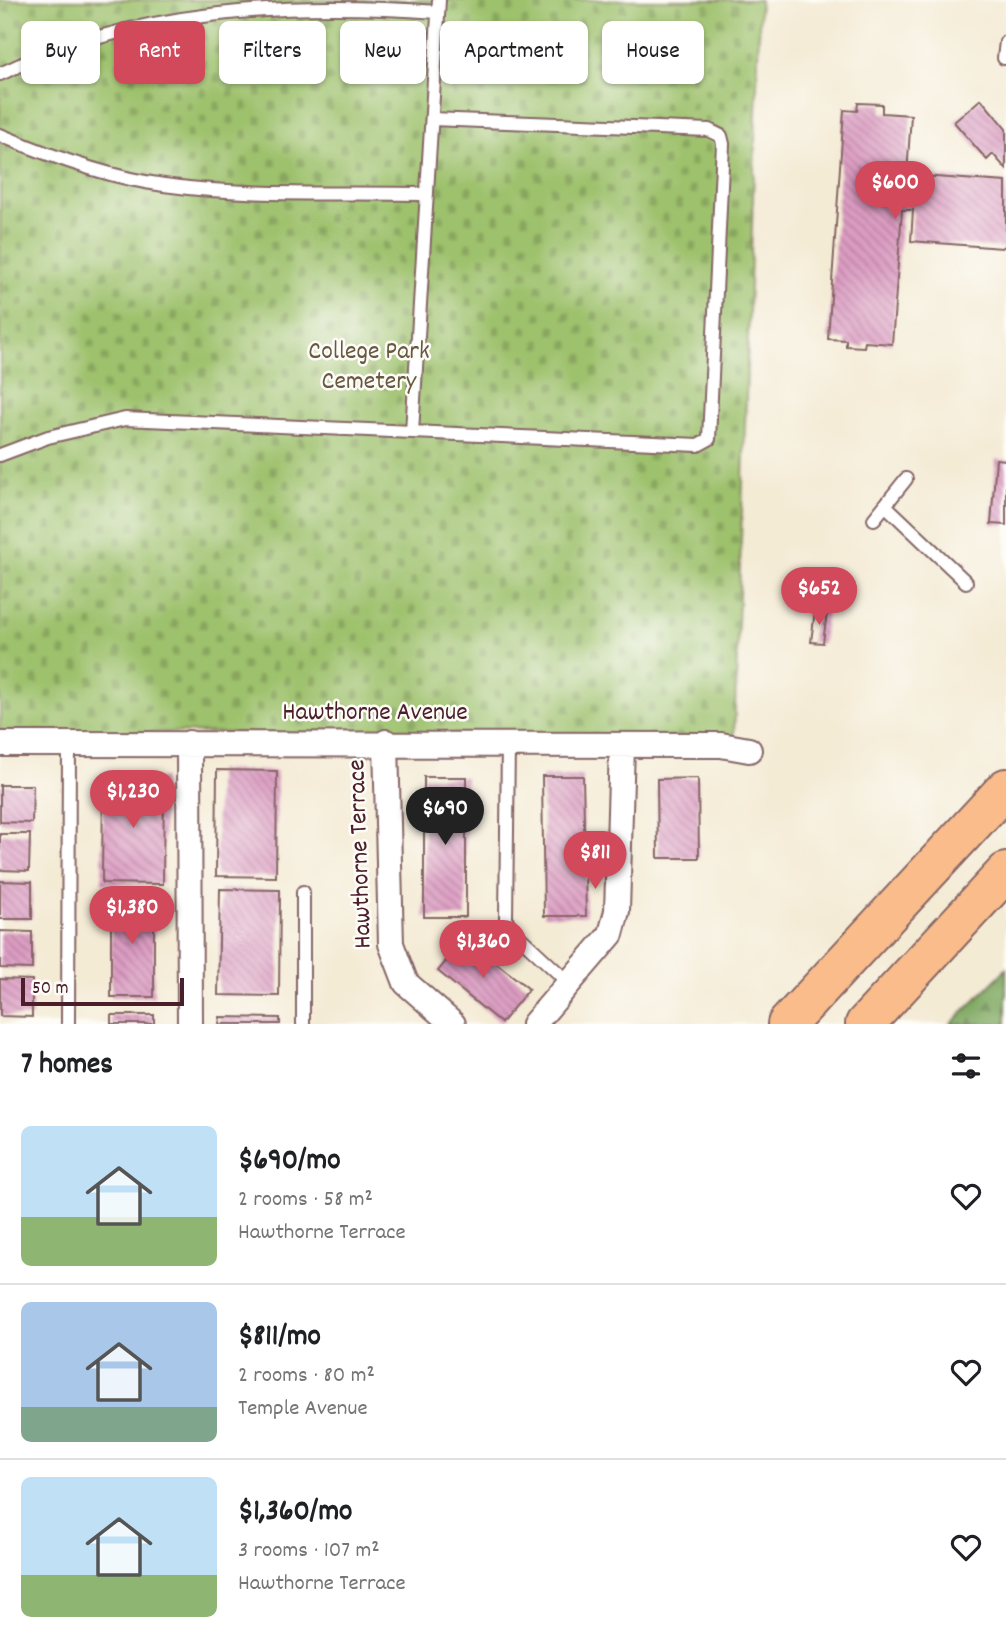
<!DOCTYPE html>
<html lang="en">
<head>
<meta charset="utf-8">
<style>
	:root { --surface:#fff; --page:#f6f6f6; --text:#202124; --muted:#757577; --line:#e0e0e0; --accent:#d1495b }
	body { margin:0; font-family:Dekko,sans-serif; background:var(--page); color:var(--text); height:100vh; display:flex; flex-direction:column; font-size:26px; white-space:nowrap }
	* { box-sizing:border-box; margin:0 }
	p { font-size:23px; color:var(--muted) }
	.icon { flex:none; width:38px; height:38px; fill:none; stroke:currentColor; stroke-width:2; stroke-linecap:round; stroke-linejoin:round }
	.map { position:relative; height:1024px; overflow:hidden }
	.side { display:flex; flex-direction:column; background:var(--surface); flex:1 }
	.side>* { flex:none }
	.top-card { position:absolute; left:21px; top:21px; width:964px; height:63px; display:flex; gap:14px }
	.scale { position:absolute; left:21px; bottom:18px; width:163px; box-sizing:border-box; padding-left:7px; border:4px solid #4a1f2b; border-top:0; font-size:19px; line-height:24px; white-space:nowrap; color:#4a1f2b; -webkit-text-stroke:5px #fdfcf7; paint-order:stroke }
	.price { position:absolute; translate:-50% -60px; padding:0 16px; border-radius:24px; background:var(--accent); color:#fff; font-size:23px; line-height:46px; filter:drop-shadow(0 2px 4px #0008) }
	.price::after { content:''; position:absolute; left:50%; top:42px; width:21px; height:16px; margin-left:-10px; background:inherit; clip-path:polygon(0 0,100% 0,50% 100%) }
	.price.current { background:#222; color:#fff }
	ul { padding:0; list-style:none }
	li { display:flex; align-items:center; gap:21px; height:175px; padding:0 21px }
	li+li { border-top:2px solid var(--line) }
	li span { display:grid; place-items:center; flex:none; width:196px; height:140px; border-radius:10px; color:#555 }
	li>.icon { margin-inline-start:auto }
	span .icon { width:84px; height:84px; fill:#fffc; stroke-width:1 }
	li b { font-size:30px }
	h2 { display:flex; justify-content:space-between; align-items:center; height:84px; padding:0 21px; font-size:30px }
	.tag { padding:0 24px; border-radius:10px; background:var(--surface); box-shadow:0 2px 5px #0004; font-size:24px; line-height:63px }
	.tag.current { background:var(--accent); color:#fff }
	.map>svg:first-child { display:block }
</style>
</head>
<body>
<div class="map">
<svg width="1006" height="1024" viewBox="0 0 1006 1024">
	<defs>
		<pattern id="forest-firs" width="22" height="20" patternUnits="userSpaceOnUse" patternTransform="scale(1.75)"><rect width="22" height="20" fill="#7ea760"/><path d="M5 1l3.5 6h-7zM16 11l3.5 6h-7z" fill="#69874f"/></pattern>
		<pattern id="cemetery-stones" width="16" height="16" patternUnits="userSpaceOnUse" patternTransform="scale(1.75)"><rect width="16" height="16" fill="#9dc16c"/><path d="M2 7V4a2 2 0 0 1 4 0v3zM10 15v-3a2 2 0 0 1 4 0v3z" fill="#89a55e"/></pattern>
		<pattern id="building-back-hatch" width="6" height="6" patternUnits="userSpaceOnUse" patternTransform="scale(1.75)"><rect width="6" height="6" fill="#dc9cc2"/><path d="M-1 5l2 2M0 0l6 6M5-1l2 2" fill="none" stroke="#b47f9e"/></pattern>
	</defs>
	<rect width="100%" height="100%" fill="#fdfcf7"/>
	<filter id="ink" filterUnits="userSpaceOnUse"><feTurbulence type="fractalNoise" baseFrequency=".0143" numOctaves="2"/><feDisplacementMap in="SourceGraphic" scale="14" xChannelSelector="R" yChannelSelector="G"/><feConvolveMatrix kernelMatrix="1 2 1 2 8 2 1 2 1" color-interpolation-filters="sRGB"/></filter>
	<filter id="wash" filterUnits="userSpaceOnUse"><feTurbulence type="fractalNoise" baseFrequency=".00686" numOctaves="4" result="noise"/><feDisplacementMap in="SourceGraphic" scale="28" xChannelSelector="R" yChannelSelector="G"/><feGaussianBlur stdDeviation="1.57" result="paint"/><feColorMatrix in="noise" values="0 0 0 0 0 0 0 0 0 0 0 0 0 0 0 0 0 1.4 0 .05"/><feComposite in="paint" operator="in"/></filter>
	<g filter="url(#wash)">
		<rect width="100%" height="100%" fill="#f4ebd5"/>
		<path fill="url(#forest-firs)" stroke="#646346" stroke-width="2" d="M1006,969V1024H951Z"/>
		<path fill="url(#cemetery-stones)" stroke="#74704c" stroke-width="2" d="M0,0H760L734,737L0,731Z"/>
		<g id="blocks">
			<path fill="url(#building-back-hatch)" d="M981,99L1006,129V169L993,154L987,160L954,122Z
				M858,103L882,104V113L911,115L907,175L1006,182V245L1002,248L911,241L913,210H902L892,344L865,342L864,347L846,346V340L828,339L844,110L857,111Z
				M996,459L1006,460V525L991,524Z
				M815,610L827,612L823,643L811,642Z
				M217,770L277,771L276,877L216,876Z
				M542,776H583L586,916H544Z
				M103,777L164,778L163,884L102,883Z
				M424,777H466V917H424Z
				M698,778L699,858H658L657,779Z
				M0,785H33L32,823L0,822Z
				M0,834H30L29,871L0,870Z
				M0,881L32,882V919H0Z
				M220,889L280,890L279,996L218,995Z
				M111,895L154,896V997H111Z
				M0,931L32,932V969L0,968Z
				M465,938L529,989L501,1023L438,971Z
				M0,979L32,980V1017L0,1016Z
				M111,1015H154V1024H111Z
				M220,1017L280,1018V1024H219Z"/>
		</g>
	</g>
	<g filter="url(#ink)">
		<use href="#blocks" fill-opacity="0" stroke="#866666" stroke-width="2"/>
		<g fill="none" stroke-linecap="round" stroke-linejoin="round">
			<defs>
				<path id="service" d="M1004,58L1006,42
					M0,74C137,9 289,1 438,12
					M0,135C50,156 110,178 164,185C250,197 340,192 427,194
					M412,432L439,0
					M0,455L48,437L125,419L698,445L709,439L723,144L721,136L709,130L432,119
					M885,505L966,582
					M874,519L906,479
					M508,744L506,919L512,930L569,983
					M303,892V1024
					M68,1024L69,744"/>
				<path id="minor" d="M386,742L391,944L406,983L453,1024
					M189,743L190,1024
					M0,744L721,745L749,750
					M534,1024L611,934L617,911L622,746"/>
				<path id="motorway" d="M787,1024L1006,788
					M865,1024L1006,872"/>
			</defs>
			<use href="#service" stroke="#866666" stroke-width="16"/>
			<use href="#minor" stroke="#866666" stroke-width="28"/>
			<use href="#motorway" stroke="#866666" stroke-width="42"/>
			<use href="#service" stroke="#fff" stroke-width="12"/>
			<use href="#minor" stroke="#fff" stroke-width="24"/>
			<use href="#motorway" stroke="#f9bc8a" stroke-width="38"/>
		</g>
	</g>
	<g text-anchor="middle" dominant-baseline="central" stroke-width="5" stroke-linejoin="round" paint-order="stroke">
		<g font-size="26" fill="#675842" stroke="#fdfcf7">
			<text x="369" y="352">College Park<tspan x="369" dy="30">Cemetery</tspan></text>
		</g>
		<g font-size="26" fill="#4a1f2b" stroke="#fdfcf7">
			<text x="375" y="713">Hawthorne Avenue</text>
			<text transform="translate(361 854) rotate(-92)">Hawthorne Terrace</text>
		</g>
	</g>
</svg>
<div class="scale">50 m</div>
<b class="price" style="left:895px;top:221px">$600</b>
<b class="price" style="left:819px;top:627px">$652</b>
<b class="price" style="left:133px;top:830px">$1,230</b>
<b class="price current" style="left:445px;top:847px">$690</b>
<b class="price" style="left:595px;top:891px">$811</b>
<b class="price" style="left:132px;top:946px">$1,380</b>
<b class="price" style="left:483px;top:980px">$1,360</b>
<div class="top-card">
<a class="tag">Buy</a>
<a class="tag current">Rent</a>
<a class="tag">Filters</a>
<a class="tag">New</a>
<a class="tag">Apartment</a>
<a class="tag">House</a>
</div>
</div>
<section class="side">
<h2>7 homes<svg class="icon" aria-label="filters" viewBox="0 0 24 24"><path d="M4 7h16M4 17h16"/><circle cx="9" cy="7" r="2"/><circle cx="15" cy="17" r="2"/></svg></h2>
<ul>
<li><span style="background:linear-gradient(#bfe0f5 65%,#8fb573 0)"><svg class="icon" aria-label="home" viewBox="0 0 24 24"><path d="M3 11l9-7 9 7M6 9v11h12V9"/></svg></span><div><b>$690/mo</b><p>2 rooms · 58 m²</p><p>Hawthorne Terrace</p></div><svg class="icon" aria-label="heart" viewBox="0 0 24 24"><path d="M12 20l-8-8c-3-5 5-10 8-4 3-6 11-1 8 4z"/></svg></li>
<li><span style="background:linear-gradient(#a9c7e8 75%,#7fa58c 0)"><svg class="icon" aria-label="home" viewBox="0 0 24 24"><path d="M3 11l9-7 9 7M6 9v11h12V9"/></svg></span><div><b>$811/mo</b><p>2 rooms · 80 m²</p><p>Temple Avenue</p></div><svg class="icon" aria-label="heart" viewBox="0 0 24 24"><path d="M12 20l-8-8c-3-5 5-10 8-4 3-6 11-1 8 4z"/></svg></li>
<li><span style="background:linear-gradient(#bfe0f5 70%,#8fb573 0)"><svg class="icon" aria-label="home" viewBox="0 0 24 24"><path d="M3 11l9-7 9 7M6 9v11h12V9"/></svg></span><div><b>$1,360/mo</b><p>3 rooms · 107 m²</p><p>Hawthorne Terrace</p></div><svg class="icon" aria-label="heart" viewBox="0 0 24 24"><path d="M12 20l-8-8c-3-5 5-10 8-4 3-6 11-1 8 4z"/></svg></li>
</ul>
</section>
</body>
</html>
